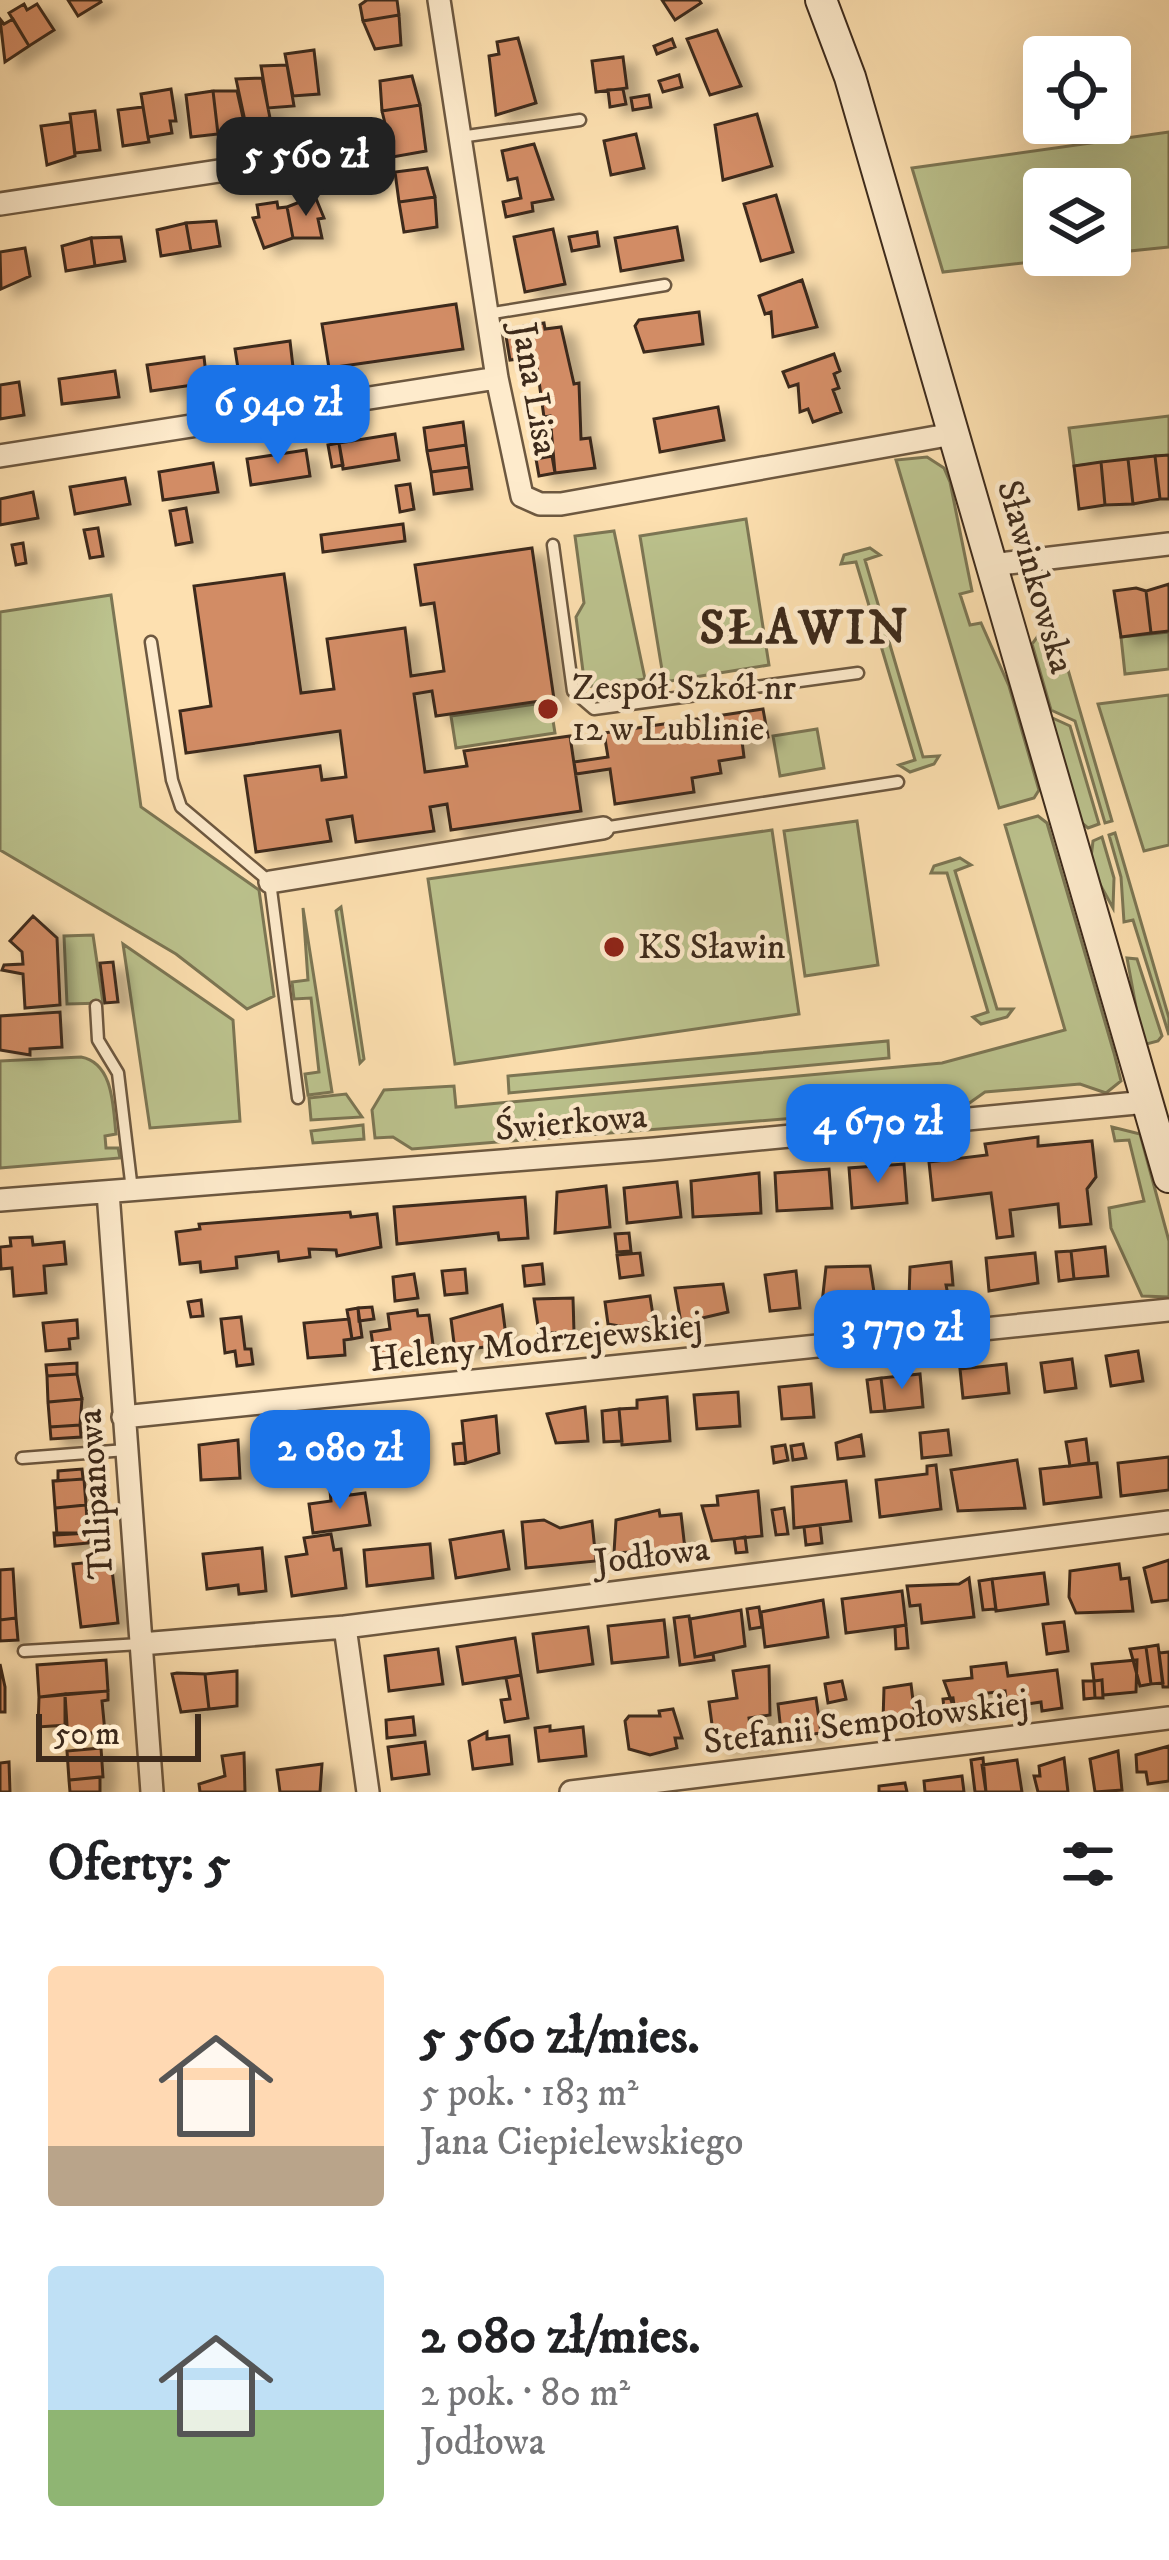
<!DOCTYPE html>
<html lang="pl">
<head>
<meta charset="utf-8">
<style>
	:root { --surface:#fff; --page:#f6f6f6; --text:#202124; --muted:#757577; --accent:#1a73e8 }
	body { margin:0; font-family:"IM FELL DW Pica",serif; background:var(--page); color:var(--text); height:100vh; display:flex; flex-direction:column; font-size:45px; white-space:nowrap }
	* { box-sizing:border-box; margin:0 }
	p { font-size:39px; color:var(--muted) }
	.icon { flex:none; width:66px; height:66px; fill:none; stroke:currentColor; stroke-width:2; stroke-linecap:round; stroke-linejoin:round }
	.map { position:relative; height:1792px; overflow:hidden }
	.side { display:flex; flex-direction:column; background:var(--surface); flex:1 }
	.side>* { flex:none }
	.controls { position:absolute; left:1023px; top:36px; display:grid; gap:24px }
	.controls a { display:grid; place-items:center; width:108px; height:108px; border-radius:12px; background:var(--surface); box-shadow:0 12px 48px #0002; font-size:60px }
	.scale { position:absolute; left:36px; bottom:30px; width:165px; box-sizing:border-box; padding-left:12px; border:6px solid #3d2a1b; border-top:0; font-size:33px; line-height:42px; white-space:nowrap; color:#3d2a1b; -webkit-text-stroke:9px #feebcc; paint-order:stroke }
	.price { position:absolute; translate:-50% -102px; padding:0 27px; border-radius:24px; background:var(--accent); color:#fff; font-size:39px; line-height:78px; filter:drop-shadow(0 3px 6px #0008) }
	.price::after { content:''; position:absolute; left:50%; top:72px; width:36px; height:27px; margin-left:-18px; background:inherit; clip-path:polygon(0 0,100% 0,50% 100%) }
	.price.selected { background:#222; color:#fff }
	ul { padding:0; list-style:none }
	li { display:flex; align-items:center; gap:36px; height:300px; padding:0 48px }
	li span { display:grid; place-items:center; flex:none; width:336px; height:240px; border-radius:12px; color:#555 }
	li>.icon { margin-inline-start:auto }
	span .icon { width:144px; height:144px; fill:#fffc; stroke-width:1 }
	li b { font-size:51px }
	h2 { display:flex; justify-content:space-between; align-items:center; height:144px; padding:0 48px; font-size:51px }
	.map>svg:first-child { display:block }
</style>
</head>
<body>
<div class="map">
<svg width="1169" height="1792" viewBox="0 0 1169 1792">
	<defs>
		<filter id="shadow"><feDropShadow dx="13" dy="7" stdDeviation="6" flood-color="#0004"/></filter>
	</defs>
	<rect width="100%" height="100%" fill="#fde0b0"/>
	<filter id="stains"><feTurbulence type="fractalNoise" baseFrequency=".00167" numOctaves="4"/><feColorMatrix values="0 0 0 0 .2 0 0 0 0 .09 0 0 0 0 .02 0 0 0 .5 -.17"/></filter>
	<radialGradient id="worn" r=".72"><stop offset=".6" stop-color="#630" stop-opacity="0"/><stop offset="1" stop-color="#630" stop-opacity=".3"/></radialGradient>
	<path fill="#bcc38e" stroke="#7c7654" stroke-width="3" d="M1169,132V247L1110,253V189H1044V255H1094L943,272L912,168Z
		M1169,416V455L1074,466L1069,428Z
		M927,457L944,468L950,482L972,591L960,594L970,625L981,623L1009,686L1039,790L1034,798L999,808L896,460Z
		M746,519L769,665L664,682L640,536Z
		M614,531L645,679L585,687L576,617L584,603L575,536Z
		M870,548L880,555L865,560L923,757L939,756L934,764L910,772L899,765L915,760L856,562L841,564L844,555Z
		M111,595L141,807L259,890L274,996L247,1009L176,954L0,850V612Z
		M1043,629L1062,649L1112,821L1105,823L1075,721L1051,710L1032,644Z
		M1169,632V669L1125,674L1121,637Z
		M1169,695V845L1144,851L1098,704Z
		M550,702L555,733L456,748L451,716Z
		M1046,715L1070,726L1099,824L1088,828L1077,819Z
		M817,729L824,768L780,776L773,736Z
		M1038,816L1047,823L1114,1053L1121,1081L1106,1093L1080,1084L985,1092L968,1104L412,1149L393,1137L375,1138L372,1110L384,1090L454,1086L456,1107L942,1063L1065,1030L1005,825Z
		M857,821L878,965L805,976L784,831Z
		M772,830L799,1014L455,1064L428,879Z
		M1115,833L1169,1018V1035L1133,920L1124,922L1121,877L1109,835Z
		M1102,837L1114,878L1113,908L1090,866L1093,841Z
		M960,858L971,865L955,871L997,1009H1013L1007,1017L981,1024L973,1017L988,1012L947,873H931L934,866Z
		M341,907L364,1059L360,1063L336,911Z
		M303,908L332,1092L308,1095L305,1074L319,1072L311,998L294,999L292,982L308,980Z
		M93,935L103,1003L67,1004L64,936Z
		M123,944L233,1020L240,1121L150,1128Z
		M1127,958L1137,959L1162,1036L1158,1041L1143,1045Z
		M888,1041L889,1058L509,1093L508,1076Z
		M81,1057C114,1063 113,1108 116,1134L105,1136L106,1148H118L120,1158L0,1168V1061Z
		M346,1094L362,1117L311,1120L309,1098Z
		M363,1125L364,1139L313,1143L311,1131Z
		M1112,1127L1140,1134L1169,1241V1297L1142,1296L1111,1228L1109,1208L1144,1201L1129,1140L1115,1141Z"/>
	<path fill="#d28c65" stroke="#3d2a1b" stroke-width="3" filter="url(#shadow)" d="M68,0H100L101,2L78,16Z
		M367,0H397L399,15L363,21L360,5Z
		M662,0H699L701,3L675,20Z
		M24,4L27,10L37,4L54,30L29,46L9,13Z
		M399,15L401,45L375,49L363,21Z
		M0,19L4,24L13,19L29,46L5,62Z
		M717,30L741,86L710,95L687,39Z
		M518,38L536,103L496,115L489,56L499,54L497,42Z
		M672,39L675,47L657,54L654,46Z
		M314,50L319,94L293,96L285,54Z
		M623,57L627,88L596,92L592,61Z
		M287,65L294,106L268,108L261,66Z
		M679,75L682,87L663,92L659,81Z
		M412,76L420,105L382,111L380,81Z
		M262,78L270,118L245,121L236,79Z
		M171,89L176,121H170L172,133L148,137L141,94Z
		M623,89L626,104L610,107L608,90Z
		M213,91L218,134L191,137L186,95Z
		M213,91H237L246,131L218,134Z
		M649,95L651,107L633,110L631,98Z
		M420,105L426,151L387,158L389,140L382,111Z
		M143,107L149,142L123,146L118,110Z
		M95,111L100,150L75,153L70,114Z
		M757,114L772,166L723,180L715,125Z
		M71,122L75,156L47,165L41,126Z
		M636,134L644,168L611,175L604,141Z
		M534,144L553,199L532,203L533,211L506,217L503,202L521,198L517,178L508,180L502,151Z
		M427,168L435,197L399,202L395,172Z
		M776,195L793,252L761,261L744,204Z
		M315,196L324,218L318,219L322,238H293L287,207Z
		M435,197L437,227L404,232L399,202Z
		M277,202L278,208L287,207L293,238L264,248L253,218L259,217L257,205Z
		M216,221L220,246L191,251L186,223Z
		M186,223L191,251L161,256L157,230Z
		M677,227L683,260L621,271L615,238Z
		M553,229L565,284L525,292L514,237Z
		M597,232L599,246L572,251L569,237Z
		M121,237L125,261L95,266L91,238Z
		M91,238L95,266L66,271L62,246Z
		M25,248L30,276L1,289L0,252Z
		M802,280L817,327L773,337L771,312L765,314L759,296Z
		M456,304L463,349L329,368L322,324Z
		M699,312L703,344L644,352L635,326L639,320Z
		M544,323L545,329L561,327L574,384L579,383L581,439L590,438L595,468L555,473L550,416L544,417L536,360H529L524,326Z
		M522,327L527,358L510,360L505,330Z
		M290,341L293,367L239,375L235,349Z
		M834,354L840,371L834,374L839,388L833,390L841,412L813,422L808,409L800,412L798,384L789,387L783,372Z
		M204,357L207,383L151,391L147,365Z
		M115,371L119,397L62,404L59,379Z
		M19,382L24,415L0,419V385Z
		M718,407L724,440L660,452L654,419Z
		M463,422L466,445L427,451L424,428Z
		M395,434L399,460L343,469L339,443Z
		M339,443L343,465L332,467L328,445Z
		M466,445L469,467L431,472L427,451Z
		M306,450L310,476L251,485L247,459Z
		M1169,455V499H1160L1155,456Z
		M552,456L555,473L539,476L536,459Z
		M1155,456L1160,499L1133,504L1128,459Z
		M1128,459L1133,504L1105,505L1101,462Z
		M1101,462L1105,505L1079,509L1074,466Z
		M213,463L218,492L163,500L159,472Z
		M469,467L472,489L434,494L431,472Z
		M125,478L130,504L75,514L70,487Z
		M410,484L414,509L400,512L396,486Z
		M33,492L38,518L0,525V499Z
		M186,508L192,542L176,545L170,511Z
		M403,524L405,541L323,552L321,535Z
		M98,528L103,556L90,558L84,530Z
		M23,543L26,563L16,565L12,545Z
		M532,548L554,699L436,716L432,691L414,694L425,772L467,766L464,751L570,736L581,811L451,830L447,804L430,807L434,831L356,842L352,816L327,820L331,841L256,852L245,776L320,766L322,780L346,777L340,731L186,753L180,711L211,706L194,586L284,574L301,693L334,689L327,639L405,628L411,676L444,671L434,603L421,605L415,565Z
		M1169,584V631L1151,633L1146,591Z
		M1136,588L1146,591L1151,633L1121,637L1114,591Z
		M763,709L768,737L742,741L744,757L719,761L721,773L692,778L694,792L615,804L610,769L576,774L574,762L608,757L604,733Z
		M33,916L57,938L60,1005L25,1008L23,974L2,970L4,965L23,964L22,952L10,941Z
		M113,962L118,1002L105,1003L100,963Z
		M60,1012L62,1047L30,1049V1055L0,1050V1016Z
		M1038,1137V1146L1092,1141L1096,1177L1087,1189L1091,1224L1060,1227L1058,1204L1010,1210L1013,1236L997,1238L991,1193L933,1200L929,1162L987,1155L985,1144Z
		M904,1164L907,1203L852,1208L849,1168Z
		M829,1169L832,1208L777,1211L775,1173Z
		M759,1173L761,1213L693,1217L691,1181Z
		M677,1182L681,1217L627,1223L624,1188Z
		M606,1186L610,1227L555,1233L557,1192Z
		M525,1197L528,1238L499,1240L498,1233L397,1244L394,1207Z
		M350,1212L351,1217L377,1214L381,1247L337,1256L336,1250L309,1249L310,1257L279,1261L278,1252L236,1257L237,1268L201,1272L200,1262L180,1264L176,1232L200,1229L199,1224Z
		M629,1233L631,1251L617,1252L615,1234Z
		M32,1237L33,1245L64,1242L66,1264L44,1266L46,1293L14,1296L12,1268L1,1269L0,1247L11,1246L10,1238Z
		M1105,1247L1108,1276L1074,1279L1071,1251Z
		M1071,1251L1074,1279L1059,1281L1056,1252Z
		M640,1253L643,1275L620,1278L617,1255Z
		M1035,1253L1038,1283L989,1291L986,1258Z
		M951,1262L953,1285H946L948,1295L909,1299L910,1267Z
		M542,1264L544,1284L525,1286L523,1266Z
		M870,1266L876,1305H867V1311L839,1317L833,1302L822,1303L826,1267Z
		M465,1269L467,1293L445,1295L442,1271Z
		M796,1271L800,1308L770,1311L765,1275Z
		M414,1274L418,1298L395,1301L393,1277Z
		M723,1284L728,1312L681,1323L675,1288Z
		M650,1296L654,1322L645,1323L646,1331L608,1324L605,1302Z
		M573,1298L574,1332L549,1333V1340H540L534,1299Z
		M201,1300L203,1316L191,1317L188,1302Z
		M502,1305L507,1344L455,1351L451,1319Z
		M372,1307L374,1319L359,1321L358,1308Z
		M358,1308L362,1337L352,1339L347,1310Z
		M417,1310L418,1316L429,1315L434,1352L414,1355L413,1350L375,1359L371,1332L390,1329L388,1314Z
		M241,1317L245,1349H251L253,1364L237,1366L235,1351L225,1353L221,1319Z
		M349,1319L352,1339L344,1340L345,1355L308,1358L304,1323Z
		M77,1320L78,1338L69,1339L70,1349L46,1351L43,1323Z
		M1138,1351L1143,1381L1111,1386L1106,1356Z
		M1072,1359L1076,1388L1045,1392L1041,1363Z
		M77,1363V1374L47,1376L46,1365Z
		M1006,1364L1009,1393L963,1398L960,1369Z
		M77,1374L82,1399L48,1402L47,1376Z
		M920,1374L923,1407L885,1411L881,1378Z
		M881,1378L885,1411L871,1412L867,1380Z
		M811,1384L814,1417L782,1419L779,1387Z
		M738,1392L740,1426L697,1429L694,1395Z
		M667,1397L670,1441L622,1445L619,1409L637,1408V1400Z
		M82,1399L80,1425L50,1427L48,1402Z
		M585,1407L588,1441L556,1443L547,1414Z
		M619,1409L622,1441L604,1442L602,1411Z
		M496,1416L499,1453L466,1463L462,1421Z
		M411,1424L416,1454L383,1459L379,1428Z
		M80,1425L81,1437L51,1439L50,1427Z
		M333,1429L337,1462L291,1468L287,1435Z
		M948,1430L951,1455L922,1458L920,1433Z
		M861,1435L864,1456L838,1459L836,1443Z
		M1086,1439L1089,1463L1070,1466L1066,1442Z
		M238,1440L240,1478L201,1480L199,1445Z
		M287,1442L291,1468L278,1470L274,1444Z
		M464,1443L466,1463L455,1464L453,1444Z
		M803,1444L806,1458L793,1460L791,1446Z
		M785,1445L788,1460L774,1463L772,1447Z
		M1169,1457V1490L1121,1496L1118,1463Z
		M1017,1460L1025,1508L958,1511L951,1470Z
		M1097,1463L1101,1497L1044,1504L1040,1469Z
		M936,1465L941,1509L880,1517L876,1480L927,1474V1466Z
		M82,1469L83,1479L58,1481V1471Z
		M84,1479L86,1505L55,1508L53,1481Z
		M846,1481L851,1521L794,1528L792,1487Z
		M349,1489L350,1495L365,1493L370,1525L313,1533L309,1504L331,1501L330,1491Z
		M758,1491L762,1536L712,1541L702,1506L718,1505L717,1496Z
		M86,1505L88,1533L57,1535L55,1508Z
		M784,1508L788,1534L776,1535L772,1510Z
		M659,1510L660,1516L681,1514L685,1549L614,1553L616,1520Z
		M544,1520L560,1528L592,1521L596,1561L526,1568L522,1522Z
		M820,1525L822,1543L806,1545L804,1527Z
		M503,1531L509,1569L456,1578L450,1540Z
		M54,1533H88L89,1543L55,1546Z
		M331,1534L334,1550L341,1549L346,1588L292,1596L286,1557L307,1554L304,1538Z
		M745,1537L747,1552L736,1553L734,1539Z
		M430,1544L433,1578L367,1586L364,1550Z
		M262,1548L266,1591L239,1594L238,1585L207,1589L203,1554Z
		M111,1560L118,1623L81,1627L73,1564Z
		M1169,1560V1600L1152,1602L1144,1568Z
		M1119,1564L1121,1579L1129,1578L1133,1611L1076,1613L1069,1597L1070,1571Z
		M13,1569L16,1618L0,1620V1570Z
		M1044,1573L1048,1604L996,1611L992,1579Z
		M969,1578L974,1617L922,1623L920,1605L910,1606L907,1586L959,1584Z
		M992,1579L996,1609L983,1610L979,1581Z
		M902,1591L906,1625L846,1633L842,1599Z
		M823,1600L828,1637L765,1647L761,1612Z
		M759,1607L762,1627L750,1629L747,1609Z
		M741,1610L745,1646L695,1657L690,1619Z
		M689,1616L695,1657L713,1654L714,1660L680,1665L674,1618Z
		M16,1618L18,1640L0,1641V1620Z
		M664,1620L668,1657L612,1663L608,1626Z
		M1064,1622L1068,1651L1047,1654L1043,1624Z
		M906,1625L908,1648L896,1649L895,1627Z
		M588,1627L593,1664L538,1672L533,1634Z
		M515,1638L521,1675L463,1684L457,1647Z
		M1158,1645L1163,1683L1151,1684L1146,1647Z
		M1146,1647L1151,1684L1140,1686L1130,1649Z
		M438,1649L443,1684L389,1691L385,1656Z
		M1169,1652V1687H1163L1159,1653Z
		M106,1660L108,1691L39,1697L37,1665Z
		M1137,1660L1136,1692L1103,1695L1102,1680L1094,1681L1092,1664Z
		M1006,1663L1008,1676L1057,1670L1062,1708L1042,1711L1041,1702L1007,1707L1005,1691L980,1694L982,1707L955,1711L944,1681L972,1678L971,1667Z
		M0,1664L5,1687V1712H0Z
		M769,1666L770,1715L749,1718L752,1743L715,1747L709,1702L737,1698L733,1671Z
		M237,1671V1706L209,1709L205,1674Z
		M177,1673L205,1674L209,1709L181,1712L172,1674Z
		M521,1675L528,1718L505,1722L501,1700L510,1699L506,1678Z
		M1102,1680L1103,1698H1095L1094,1681Z
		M842,1681L846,1699L828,1703L825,1684Z
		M1083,1681H1094L1095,1698L1084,1699Z
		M911,1684L915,1717L883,1721L884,1688Z
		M108,1691V1700L102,1701L105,1732L65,1735V1694Z
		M65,1694L67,1725L38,1727L39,1697Z
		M816,1698L821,1733L788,1737L787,1731L781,1732L778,1704Z
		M953,1698L955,1711L964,1709V1714L945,1717L943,1699Z
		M673,1709L682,1738H675L677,1748L650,1755L629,1749L625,1721L629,1716H660L659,1711Z
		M762,1716L763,1742L752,1743L749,1718Z
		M413,1717L415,1735L387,1738L386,1720Z
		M550,1726V1731L583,1727L586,1756L539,1761L535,1728Z
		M487,1732V1739L509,1736L512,1764L473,1769L469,1741Z
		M425,1742L429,1774L392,1779L388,1747Z
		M1169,1746V1781L1148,1784L1146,1772H1137L1136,1755Z
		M101,1748L103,1777L69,1780L67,1751Z
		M1118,1751L1122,1790L1095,1792L1090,1759Z
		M244,1753L245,1792H200L199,1784L225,1776L222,1756Z
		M983,1758L986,1792H975L971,1760Z
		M1064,1758L1068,1792H1038L1034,1776H1040L1039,1766Z
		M1017,1760L1022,1792H986L982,1765Z
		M9,1762L10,1792H0V1763Z
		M322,1764L320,1792H280L277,1770Z
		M962,1776L964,1792H925L924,1781Z
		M100,1777V1792H70L69,1780Z
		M905,1783L907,1792H879V1786Z"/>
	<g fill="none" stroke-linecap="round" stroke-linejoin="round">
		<defs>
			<path id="lane" d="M460,137L580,120
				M487,314L665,285
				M553,545L573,691L594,709L858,673
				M151,642L172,780L181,807L270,882L298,1098
				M603,828L898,782
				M96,1006L98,1040L118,1073L132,1190
				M22,1458L126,1450
				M24,1651L140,1644"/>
			<path id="street" d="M439,0L497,378L522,496L540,504H561L953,434
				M0,204L325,155
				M0,456L497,378
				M991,565L1169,544
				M270,882L603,828
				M108,1192L152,1792
				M0,1200L654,1149L1147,1102
				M123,1417L1169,1310
				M345,1627L368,1792
				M141,1644L345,1627L1169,1522
				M571,1792L1169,1718"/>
			<path id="secondary" d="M821,0L850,77L1169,1177"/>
		</defs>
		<use href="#lane" stroke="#6d5840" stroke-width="15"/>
		<use href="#street" stroke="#6d5840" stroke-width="26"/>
		<use href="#secondary" stroke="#3d2a1b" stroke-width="34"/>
		<use href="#lane" stroke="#feebcc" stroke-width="10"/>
		<use href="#street" stroke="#feebcc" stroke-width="21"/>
		<use href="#secondary" stroke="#feebcc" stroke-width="30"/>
	</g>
	<g fill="#8f2418" stroke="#feebcc" stroke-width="4.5">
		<circle cx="548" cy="709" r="12"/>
		<circle cx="614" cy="947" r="12"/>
	</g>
	<g text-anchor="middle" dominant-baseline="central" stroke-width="9" stroke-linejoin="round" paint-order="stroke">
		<g font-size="36" fill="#3d2a1b" stroke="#feebcc">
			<text transform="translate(534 389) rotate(80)">Jana Lisa</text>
			<text transform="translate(1035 577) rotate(74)">Sławinkowska</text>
			<text transform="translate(571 1123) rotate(-5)">Świerkowa</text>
			<text transform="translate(536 1343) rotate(-6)">Heleny Modrzejewskiej</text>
			<text transform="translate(96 1494) rotate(-94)">Tulipanowa</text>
			<text transform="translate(652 1556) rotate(-7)">Jodłowa</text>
			<text transform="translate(866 1723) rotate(-7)">Stefanii Sempołowskiej</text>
		</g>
		<g font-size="36" fill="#3d2a1b" stroke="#feebcc" text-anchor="start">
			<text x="572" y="688">Zespół Szkół nr<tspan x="572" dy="41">12 w Lublinie</tspan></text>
			<text x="638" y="947">KS Sławin</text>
		</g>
		<g font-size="48" font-weight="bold" letter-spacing="3" fill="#3d2a1b" stroke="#feebcc">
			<text x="805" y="629">SŁAWIN</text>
		</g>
	</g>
	<rect width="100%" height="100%" filter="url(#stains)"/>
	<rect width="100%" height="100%" fill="url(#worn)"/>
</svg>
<div class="controls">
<a><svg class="icon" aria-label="locate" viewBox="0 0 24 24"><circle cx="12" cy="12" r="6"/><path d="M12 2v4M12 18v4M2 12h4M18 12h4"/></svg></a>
<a><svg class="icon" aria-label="layers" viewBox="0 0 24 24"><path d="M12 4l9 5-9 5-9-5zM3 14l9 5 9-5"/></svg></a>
</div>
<div class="scale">50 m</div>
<b class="price selected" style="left:306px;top:219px">5 560 zł</b>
<b class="price" style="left:278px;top:467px">6 940 zł</b>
<b class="price" style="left:878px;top:1186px">4 670 zł</b>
<b class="price" style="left:902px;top:1392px">3 770 zł</b>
<b class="price" style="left:340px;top:1512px">2 080 zł</b>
</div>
<section class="side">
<h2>Oferty: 5<svg class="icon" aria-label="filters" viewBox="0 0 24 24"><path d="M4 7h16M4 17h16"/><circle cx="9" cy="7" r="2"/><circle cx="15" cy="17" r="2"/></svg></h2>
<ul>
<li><span style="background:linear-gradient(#ffd9b3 75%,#b9a48a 0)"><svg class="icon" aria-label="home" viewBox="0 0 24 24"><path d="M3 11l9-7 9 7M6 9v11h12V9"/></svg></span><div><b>5 560 zł/mies.</b><p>5 pok. · 183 m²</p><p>Jana Ciepielewskiego</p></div></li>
<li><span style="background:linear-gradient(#bfe0f5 60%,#8fb573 0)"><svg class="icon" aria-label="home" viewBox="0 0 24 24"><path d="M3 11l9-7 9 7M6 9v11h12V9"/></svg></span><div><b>2 080 zł/mies.</b><p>2 pok. · 80 m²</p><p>Jodłowa</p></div></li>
</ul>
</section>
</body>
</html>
